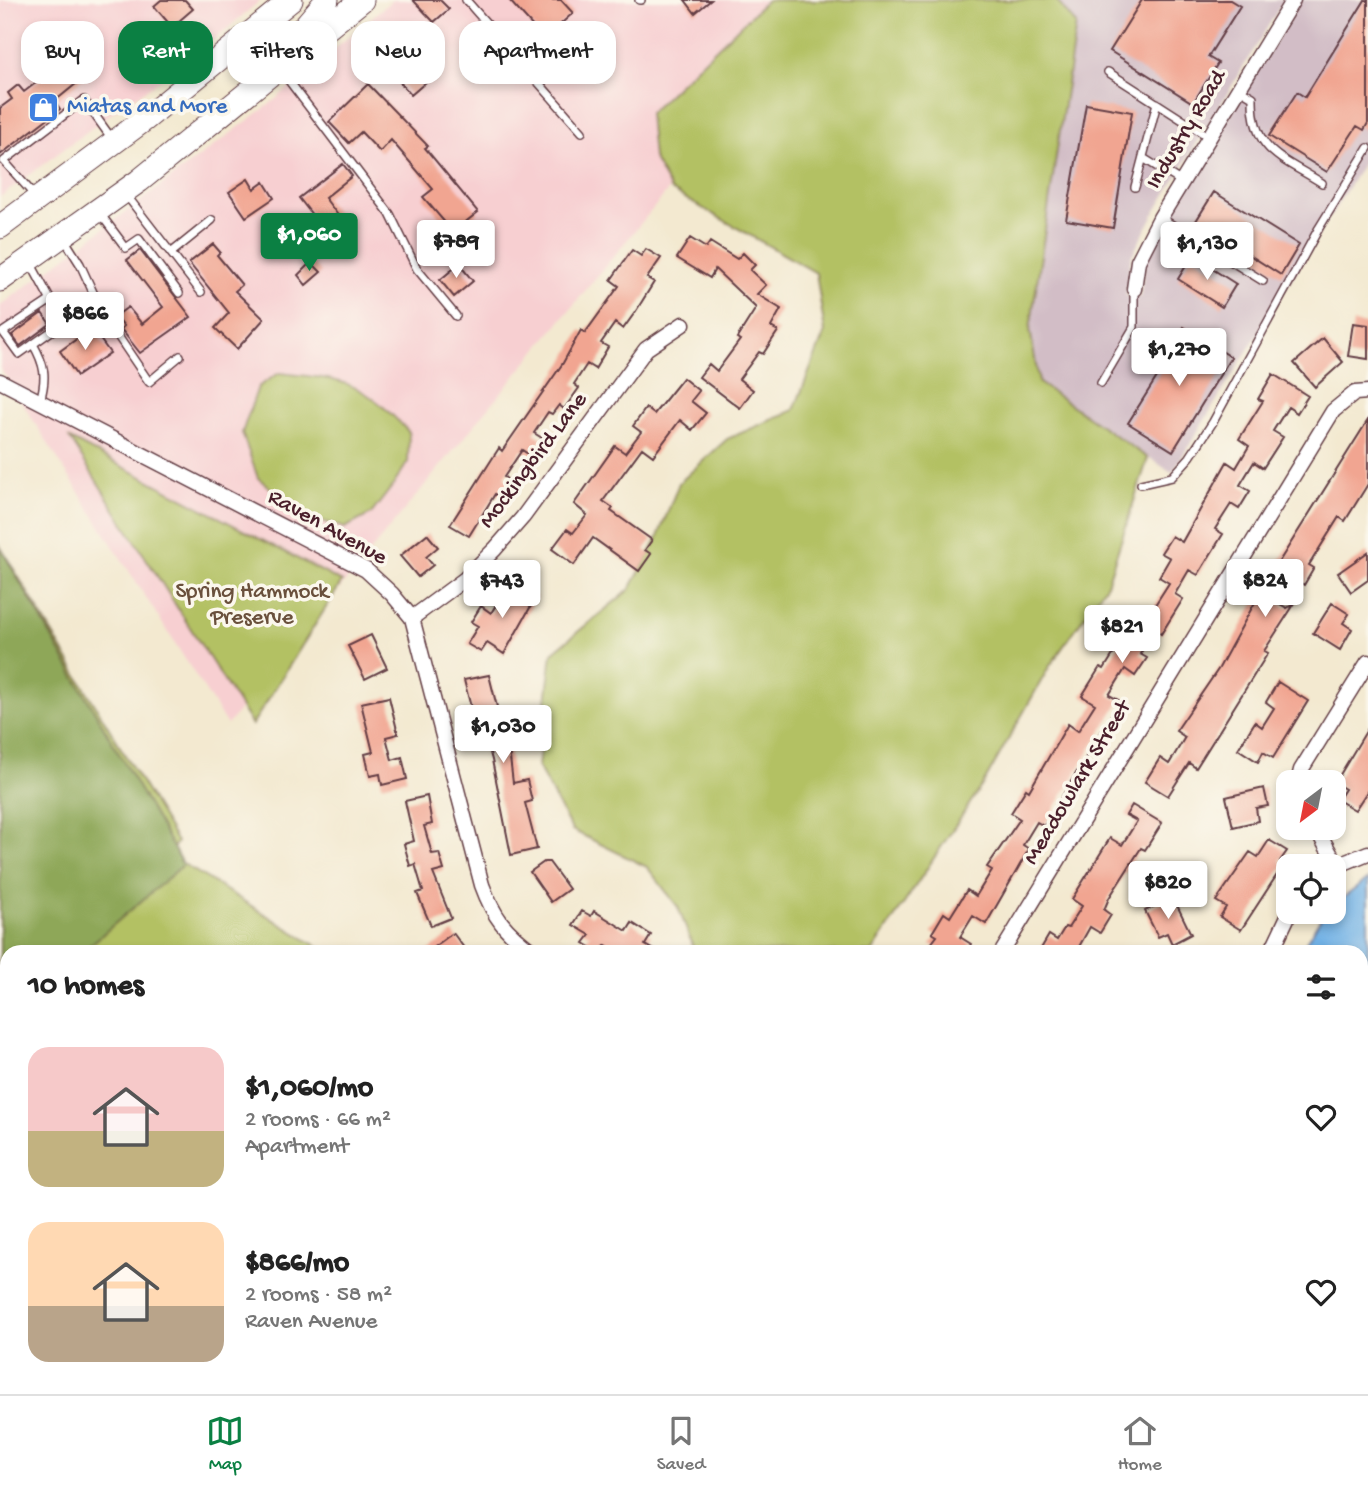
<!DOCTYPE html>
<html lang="en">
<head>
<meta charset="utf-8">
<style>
	:root { --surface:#fff; --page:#f6f6f6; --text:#222; --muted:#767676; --line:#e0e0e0; --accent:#0b8043 }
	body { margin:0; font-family:"Gochi Hand",sans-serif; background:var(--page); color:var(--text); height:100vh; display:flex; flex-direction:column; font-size:26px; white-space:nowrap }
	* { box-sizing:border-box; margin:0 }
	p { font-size:23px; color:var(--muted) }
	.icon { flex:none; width:38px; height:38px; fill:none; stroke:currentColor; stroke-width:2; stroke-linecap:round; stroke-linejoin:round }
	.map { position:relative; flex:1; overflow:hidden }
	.details { position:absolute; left:0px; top:945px; width:1368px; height:450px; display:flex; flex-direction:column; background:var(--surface); border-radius:21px 21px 0 0; box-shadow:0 4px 10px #0003 }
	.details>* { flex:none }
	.banner { position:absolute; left:21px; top:21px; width:700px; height:63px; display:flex; gap:14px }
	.needle { width:46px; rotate:212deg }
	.buttons { position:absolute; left:1276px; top:770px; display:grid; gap:14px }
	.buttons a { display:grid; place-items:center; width:70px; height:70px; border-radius:14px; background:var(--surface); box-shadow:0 4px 10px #0003; font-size:35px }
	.price { position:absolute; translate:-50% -60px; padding:0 16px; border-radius:7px; background:#fff; color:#222; font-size:23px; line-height:46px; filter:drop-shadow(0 2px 4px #0008) }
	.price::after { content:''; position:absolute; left:50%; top:42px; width:21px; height:16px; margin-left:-10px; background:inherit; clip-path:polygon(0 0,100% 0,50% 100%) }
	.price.active { background:var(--accent); color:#fff }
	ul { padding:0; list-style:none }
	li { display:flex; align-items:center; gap:21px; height:175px; padding:0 28px }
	li span { display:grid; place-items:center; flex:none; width:196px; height:140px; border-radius:21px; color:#555 }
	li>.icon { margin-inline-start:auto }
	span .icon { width:84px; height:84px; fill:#fffc; stroke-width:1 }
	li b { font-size:30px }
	h2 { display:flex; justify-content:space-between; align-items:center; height:84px; padding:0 28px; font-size:30px }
	.pill { padding:0 24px; border-radius:21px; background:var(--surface); box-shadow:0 4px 10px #0003; font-size:24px; line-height:63px }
	.pill.active { background:var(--accent); color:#fff }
	.tabs { display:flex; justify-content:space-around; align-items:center; height:98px; border-top:2px solid var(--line); background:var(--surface); font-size:19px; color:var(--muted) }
	.tabs a { display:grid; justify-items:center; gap:4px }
	.tabs .active { color:var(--accent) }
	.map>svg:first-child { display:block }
</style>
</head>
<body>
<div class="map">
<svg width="1368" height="1394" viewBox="0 0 1368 1394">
	<rect width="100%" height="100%" fill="#fbf7ec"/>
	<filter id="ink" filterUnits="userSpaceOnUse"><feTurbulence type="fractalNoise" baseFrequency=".0143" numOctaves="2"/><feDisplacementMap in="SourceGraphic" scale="14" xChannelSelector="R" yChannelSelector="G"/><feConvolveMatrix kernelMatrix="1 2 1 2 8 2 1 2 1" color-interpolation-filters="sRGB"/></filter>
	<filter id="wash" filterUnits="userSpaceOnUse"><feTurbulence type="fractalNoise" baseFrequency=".00686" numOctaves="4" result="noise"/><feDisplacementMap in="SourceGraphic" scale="28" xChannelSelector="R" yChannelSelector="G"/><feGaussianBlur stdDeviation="1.57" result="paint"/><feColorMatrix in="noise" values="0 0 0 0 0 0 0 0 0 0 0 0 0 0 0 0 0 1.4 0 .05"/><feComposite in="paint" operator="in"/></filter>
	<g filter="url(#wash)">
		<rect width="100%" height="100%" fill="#f3e9d0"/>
		<path fill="#f7cfd1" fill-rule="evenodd" d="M0,0H261L192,58L109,115L0,197Z
			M392,0H767L653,158L670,188L227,725L0,368V306L270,104ZM279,373L352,384L408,462L371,514Z"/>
		<path fill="#d2bdc6" d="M1056,0H1284L1154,214L1131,257L1126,296L1140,297L1145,262L1166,221L1301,0H1368V155L1172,473L1039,383L1030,329L1076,24Z"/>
		<path fill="#b3c163" stroke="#7e7047" stroke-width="2" d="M767,0H1056L1076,24L1030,329L1039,383L1148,458L1107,584L1049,667L986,779L872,952H695L678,907L647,867L572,830L538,767L552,653L630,589L656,542L679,483L727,439L794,410L825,332L816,273L671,190L653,158L649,113Z
			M279,373C349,380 360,381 409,432L408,462L394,484L371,514L345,528L304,516L258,478L242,433L258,387Z
			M70,439L342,582L252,725Z
			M0,546L177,842L169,855L326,952H7V1388H611L607,1394H0Z"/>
		<path fill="#8ea759" stroke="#6c6342" stroke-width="2" d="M0,547L183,865L82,952H7V1048L0,1057Z"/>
		<path fill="#71b1e5" stroke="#5e6888" stroke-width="2" d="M1368,879V1046L1362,1051V952H1300L1324,913L1334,912V905Z"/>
		<g id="blocks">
			<path fill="#f1a591" d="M161,0H185L193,9L172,27L154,6Z
				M413,0H440L449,9L434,22Z
				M509,0H561L573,13L544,39Z
				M685,0H711L695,13Z
				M1142,0H1230L1240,6L1208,57L1218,63L1193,103L1110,51Z
				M1365,0H1368V123L1364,130L1357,126L1327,172L1269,136L1297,92L1305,97Z
				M45,23L88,74L55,101L60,109L0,155V108L12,99L8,93L18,85L24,92L51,71L25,40Z
				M417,42L441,69L411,95L388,68Z
				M368,84L428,146L425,148L478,212L453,232L423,197L433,189L391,140L380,152L361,132L349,143L329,122Z
				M1086,104L1132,112L1113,228L1066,220Z
				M343,164L352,176L325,198L340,218L324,230L299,198Z
				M248,179L254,189L264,182L274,198L246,217L229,192Z
				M1214,192L1299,245L1281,275L1196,221Z
				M690,238L706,248L710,242L737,259L743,253L755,265L750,270L766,285L757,294L781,309L771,327L778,331L763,354L759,352L739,379L753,390L740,408L699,377L709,364L717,371L740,340L737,338L756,308L715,269L710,278L677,258Z
				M213,244L220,252L217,255L242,285L235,291L264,319L237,349L215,328L229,313L189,263Z
				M646,249L661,258L647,278L654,282L636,311L623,329L615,323L601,343L608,347L595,369L587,364L574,384L579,388L564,409L559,405L552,414L548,412L534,433L542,438L531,456L522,450L504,477L510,481L500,496L495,494L469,536L450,525L499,448L502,451L563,363L581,330L585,333L619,286L611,280L632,250L641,256Z
				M140,250L191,317L140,353L121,329L124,326L116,316L128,307L142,324L163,307L127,260Z
				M1192,256L1236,284L1222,307L1178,279Z
				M311,262L321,272L306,285L298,275Z
				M459,264L473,281L454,297L440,280Z
				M42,313L50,324L20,346L12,335Z
				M1353,323L1368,325V359L1348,356Z
				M1184,327L1231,357L1173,451L1128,423L1162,369L1149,361L1157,348L1167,354Z
				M92,328L110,353L77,376L60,351Z
				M1323,338L1343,362L1315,387L1294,363Z
				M1273,374L1308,396L1297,413L1288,407L1273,431L1283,437L1263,468L1254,462L1240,485L1250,491L1239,509L1231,504L1215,529L1223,534L1198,575L1189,570L1175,594L1183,599L1161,634L1155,630L1140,654L1147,658L1135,676L1125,669L1109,695L1120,701L1044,826L1037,822L1023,845L1029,849L986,924L973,916L960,937L971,944L966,952H943L931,944L937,936L932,933L944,913L950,917L967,890L976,896L992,870L987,867L1020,819L1011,813L1026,789L1029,791L1068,724L1078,731L1095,704L1082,696L1100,667L1104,669L1131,626L1139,630L1169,583L1159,577L1170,558L1161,553L1172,536L1182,542L1227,462L1236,468L1249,446L1239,439L1263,401L1258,399Z
				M683,378L699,391L691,401L706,413L692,430L680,420L653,456L642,448L603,501L613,508L611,511L652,540L645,550L651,554L639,571L593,538L574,565L552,549L567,529L573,533L587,515L574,504L615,446L625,453L641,432L633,426L646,408L654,414Z
				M1368,420V484L1345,521L1339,517L1309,565L1314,568L1304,585L1293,579L1278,603L1287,608L1295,603L1264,651L1268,653L1196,768L1189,763L1168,796L1145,782L1160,758L1169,764L1185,737L1176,731L1219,668L1265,584Z
				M427,534L438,547L426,557L433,565L418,577L400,556Z
				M1368,552V580L1351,592L1338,573Z
				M511,581L536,597L504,654L487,643L481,652L467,644L478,626L471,622L481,606L491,613Z
				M1332,603L1349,614L1343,623L1352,629L1340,650L1313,633Z
				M371,635L387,668L365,679L348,646Z
				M489,675L500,719L510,717L516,739L508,741L513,783L527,780L532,801L525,803L537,849L511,855L492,760L479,714L473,715L464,680Z
				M1278,682L1308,701L1273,758L1263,752L1258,762L1238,749L1255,722L1262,727L1274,708L1266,702Z
				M389,697L398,734L386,737L392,760L402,757L407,779L382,785L380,774L370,776L365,754L373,752L361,703Z
				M1368,728V790L1355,810L1338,800L1345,789L1335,783Z
				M1264,788L1268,806L1256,808L1258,821L1233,827L1226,797Z
				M427,796L432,824L424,826L432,854L439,853L444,870L433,873L451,918L431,926L417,893L423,891L415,864L410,866L404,844L414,841L405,801Z
				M1132,805L1162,823L1145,850L1141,848L1109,898L1104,910L1111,915L1100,933L1090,927L1076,952H1039L1049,935L1057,940L1065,927L1068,928L1082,906L1072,899L1110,838L1122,845L1137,821L1126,815Z
				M1269,840L1287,851L1280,861L1284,864L1241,930L1220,917L1226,907L1216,901L1250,852L1258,857Z
				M544,862H549L569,889L551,902L530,872Z
				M1173,897L1191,934L1172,944L1167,933L1158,937L1145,911Z
				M582,911L591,916L594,911L627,931L632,923L651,935L645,945L657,952H617L606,945L599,952L584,943L590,935L573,925Z
				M453,933L467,952H427Z"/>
		</g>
	</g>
	<g filter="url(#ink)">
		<use href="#blocks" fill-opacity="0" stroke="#633d44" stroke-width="2"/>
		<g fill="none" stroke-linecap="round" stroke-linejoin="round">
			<defs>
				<path id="lane" d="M466,0L582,132
					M639,0H641
					M280,69L390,214L417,269L456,316
					M1108,72L1209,137
					M1239,89L1253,97C1252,152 1281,157 1322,183
					M1143,158L1182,182
					M1135,187L1157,103
					M35,196L4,161L84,100L112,139
					M127,196L201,292
					M99,212L126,248L139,239L179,293
					M1161,218L1263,281
					M63,237L80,264L103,314L149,382L180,356
					M171,253L212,220
					M31,264L63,323L19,354L3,332L51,300
					M33,344C45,365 47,377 40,401
					M1101,383L1134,327V289
					M1141,484L1172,477L1190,457L1213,422L1319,228L1368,148"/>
				<path id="street" d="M1134,289L1138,261L1160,218L1293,0
					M0,381L366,570L392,594L412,618L482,885C494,918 505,931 533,952
					M412,618L465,579L495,549L523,517L646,349L683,324
					M1298,782L1301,770L1368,662
					M1316,828L1336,864
					M1334,867L1368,853
					M1002,952L1333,411L1355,393L1368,392
					M1271,952L1290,912
					M1362,1079L1368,1080
					M1362,1326L1368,1315
					M767,1388L773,1394
					M1225,1388L1235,1394
					M1320,1394L1323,1388"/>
				<path id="primary" d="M281,54L327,0
					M0,227L144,120L291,0
					M0,280L139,181L362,0"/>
			</defs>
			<use href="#lane" stroke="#633d44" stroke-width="10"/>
			<use href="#street" stroke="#633d44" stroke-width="17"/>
			<use href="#primary" stroke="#633d44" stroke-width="25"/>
			<use href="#lane" stroke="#fff" stroke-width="7"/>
			<use href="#street" stroke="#fff" stroke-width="14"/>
			<use href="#primary" stroke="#fff" stroke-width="23"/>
		</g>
	</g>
	<defs>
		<symbol id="shop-square" viewBox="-11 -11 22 22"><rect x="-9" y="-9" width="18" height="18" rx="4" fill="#3f7fe0" stroke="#fbf7ec"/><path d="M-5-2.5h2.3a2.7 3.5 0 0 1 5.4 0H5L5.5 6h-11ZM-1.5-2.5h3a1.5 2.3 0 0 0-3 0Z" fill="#fff"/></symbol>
	</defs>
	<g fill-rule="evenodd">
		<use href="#shop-square" x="26" y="90" width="35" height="35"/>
	</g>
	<g text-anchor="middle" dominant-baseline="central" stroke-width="7" stroke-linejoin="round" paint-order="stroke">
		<g font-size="23" fill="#366cbe" stroke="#fbf7ec" text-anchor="start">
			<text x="67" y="107">Miatas and More</text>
		</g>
		<g font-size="23" fill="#4a1f2b" stroke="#fbf7ec">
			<text transform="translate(1187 130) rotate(-59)">Industry Road</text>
			<text transform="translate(534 461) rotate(-53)">Mockingbird Lane</text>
			<text transform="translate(327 528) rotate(29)">Raven Avenue</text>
			<text transform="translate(1078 783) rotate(-59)">Meadowlark Street</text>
		</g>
		<g font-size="23" fill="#6a503c" stroke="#fbf7ec">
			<text x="252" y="592">Spring Hammock<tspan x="252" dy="26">Preserve</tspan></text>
		</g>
	</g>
</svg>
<div class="buttons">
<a><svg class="needle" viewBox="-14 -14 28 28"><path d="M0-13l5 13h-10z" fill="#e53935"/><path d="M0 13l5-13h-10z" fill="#767676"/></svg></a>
<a><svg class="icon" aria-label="locate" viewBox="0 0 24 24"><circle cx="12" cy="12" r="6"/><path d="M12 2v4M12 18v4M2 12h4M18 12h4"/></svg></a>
</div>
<b class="price active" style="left:309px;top:273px">$1,060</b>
<b class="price" style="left:456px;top:280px">$789</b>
<b class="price" style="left:1207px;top:282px">$1,130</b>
<b class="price" style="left:85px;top:352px">$866</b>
<b class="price" style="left:1179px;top:388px">$1,270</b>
<b class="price" style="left:1265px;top:619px">$824</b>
<b class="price" style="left:502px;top:620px">$743</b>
<b class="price" style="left:1122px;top:665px">$821</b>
<b class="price" style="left:503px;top:765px">$1,030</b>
<b class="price" style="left:1168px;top:921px">$820</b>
<div class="banner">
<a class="pill">Buy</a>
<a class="pill active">Rent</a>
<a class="pill">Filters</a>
<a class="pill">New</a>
<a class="pill">Apartment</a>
</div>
<section class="details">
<h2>10 homes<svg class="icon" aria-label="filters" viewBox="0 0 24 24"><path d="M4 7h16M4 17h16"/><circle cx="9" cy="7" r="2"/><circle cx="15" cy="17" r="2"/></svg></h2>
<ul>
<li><span style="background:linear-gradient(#f6c9c9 60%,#c2b280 0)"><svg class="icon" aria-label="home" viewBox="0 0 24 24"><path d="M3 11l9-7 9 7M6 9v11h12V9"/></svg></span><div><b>$1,060/mo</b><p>2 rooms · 66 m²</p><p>Apartment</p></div><svg class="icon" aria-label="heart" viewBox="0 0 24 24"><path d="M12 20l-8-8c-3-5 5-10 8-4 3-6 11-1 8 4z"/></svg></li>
<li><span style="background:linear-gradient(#ffd9b3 60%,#b9a48a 0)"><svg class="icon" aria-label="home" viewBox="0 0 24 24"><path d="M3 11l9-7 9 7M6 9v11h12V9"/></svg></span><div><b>$866/mo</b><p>2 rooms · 58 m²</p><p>Raven Avenue</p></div><svg class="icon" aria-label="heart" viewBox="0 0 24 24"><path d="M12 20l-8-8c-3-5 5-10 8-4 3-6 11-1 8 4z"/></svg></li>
</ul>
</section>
</div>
<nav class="tabs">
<a class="active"><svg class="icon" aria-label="map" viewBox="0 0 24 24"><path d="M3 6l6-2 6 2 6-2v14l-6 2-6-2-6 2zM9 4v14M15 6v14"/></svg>Map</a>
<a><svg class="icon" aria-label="saved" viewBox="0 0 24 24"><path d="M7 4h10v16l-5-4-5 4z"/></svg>Saved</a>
<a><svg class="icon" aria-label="home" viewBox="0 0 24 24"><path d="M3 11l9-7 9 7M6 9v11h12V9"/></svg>Home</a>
</nav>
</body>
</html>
